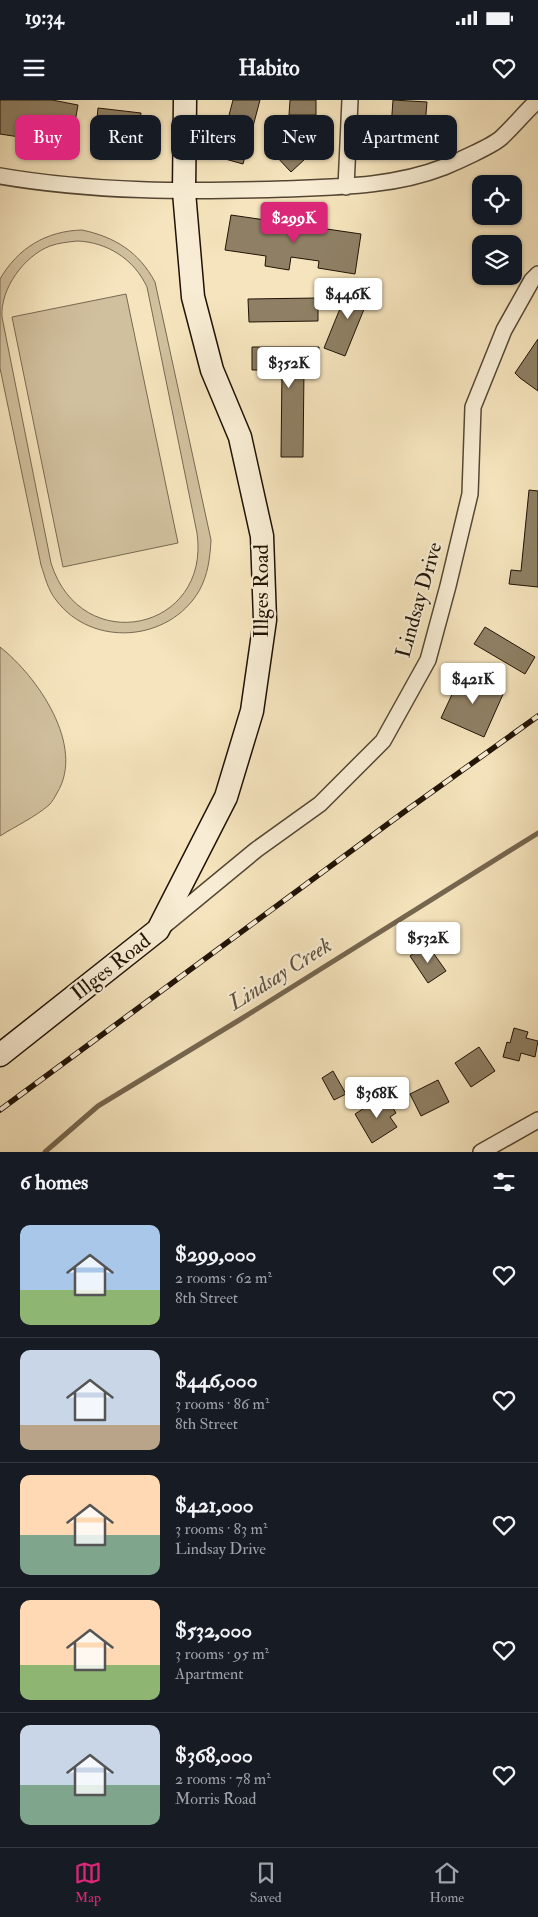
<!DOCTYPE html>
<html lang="en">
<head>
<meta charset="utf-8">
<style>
	:root { --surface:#171b24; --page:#242831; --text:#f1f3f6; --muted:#9ea1a6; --line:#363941; --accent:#db2777 }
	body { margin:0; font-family:"IM FELL Double Pica",serif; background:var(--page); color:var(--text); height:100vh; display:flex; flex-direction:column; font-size:19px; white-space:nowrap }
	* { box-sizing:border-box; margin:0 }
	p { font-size:16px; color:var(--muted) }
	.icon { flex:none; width:28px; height:28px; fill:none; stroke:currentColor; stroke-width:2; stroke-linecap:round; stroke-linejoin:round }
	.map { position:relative; height:1052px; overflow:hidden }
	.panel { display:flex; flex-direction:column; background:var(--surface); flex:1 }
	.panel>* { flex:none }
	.banner { position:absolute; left:15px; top:15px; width:509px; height:45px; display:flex; gap:10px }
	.fabs { position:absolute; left:472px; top:75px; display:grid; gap:10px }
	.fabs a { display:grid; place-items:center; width:50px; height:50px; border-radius:10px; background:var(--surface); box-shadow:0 1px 4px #0004; font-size:25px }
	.price { position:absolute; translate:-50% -42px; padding:0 11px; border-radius:5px; background:#fff; color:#222; font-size:16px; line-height:32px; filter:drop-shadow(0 1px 2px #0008) }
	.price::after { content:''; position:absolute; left:50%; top:30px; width:15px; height:11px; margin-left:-8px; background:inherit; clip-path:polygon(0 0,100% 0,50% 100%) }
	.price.on { background:var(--accent); color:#fff }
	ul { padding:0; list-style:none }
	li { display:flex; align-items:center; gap:15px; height:125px; padding:0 20px }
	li+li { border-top:1px solid var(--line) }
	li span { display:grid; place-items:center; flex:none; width:140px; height:100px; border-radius:10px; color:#555 }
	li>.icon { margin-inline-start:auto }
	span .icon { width:60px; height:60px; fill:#fffc; stroke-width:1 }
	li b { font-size:21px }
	h2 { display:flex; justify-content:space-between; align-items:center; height:60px; padding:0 20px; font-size:21px }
	.chip { padding:0 18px; border-radius:10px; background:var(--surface); box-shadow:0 1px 4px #0004; font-size:18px; line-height:45px }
	.chip.on { background:var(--accent); color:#fff }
	.status { display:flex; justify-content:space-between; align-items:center; height:35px; padding:0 25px; background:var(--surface); direction:ltr }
	.status svg { height:14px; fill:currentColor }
	header { display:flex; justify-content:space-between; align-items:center; height:65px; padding:0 20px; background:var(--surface); font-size:22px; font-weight:700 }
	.tabs { display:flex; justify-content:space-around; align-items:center; height:70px; border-top:1px solid var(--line); background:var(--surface); font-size:14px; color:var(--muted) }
	.tabs a { display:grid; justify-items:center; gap:2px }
	.tabs .on { color:var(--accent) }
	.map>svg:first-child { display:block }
</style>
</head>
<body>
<div class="status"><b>19:34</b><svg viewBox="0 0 49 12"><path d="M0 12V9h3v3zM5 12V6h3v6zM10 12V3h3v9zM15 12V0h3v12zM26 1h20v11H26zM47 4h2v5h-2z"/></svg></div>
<header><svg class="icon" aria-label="menu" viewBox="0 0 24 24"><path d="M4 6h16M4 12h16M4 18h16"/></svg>Habito<svg class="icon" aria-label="heart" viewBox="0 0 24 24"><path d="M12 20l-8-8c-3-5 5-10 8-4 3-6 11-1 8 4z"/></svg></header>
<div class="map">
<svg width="538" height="1052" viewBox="0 0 538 1052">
	<rect width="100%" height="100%" fill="#f5e4bd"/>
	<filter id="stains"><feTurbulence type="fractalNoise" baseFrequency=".004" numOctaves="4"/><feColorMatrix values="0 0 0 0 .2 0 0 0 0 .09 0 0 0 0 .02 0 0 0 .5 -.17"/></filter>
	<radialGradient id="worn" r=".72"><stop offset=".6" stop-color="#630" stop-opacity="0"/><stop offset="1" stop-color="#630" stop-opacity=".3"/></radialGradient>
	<path fill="#d1c09e" stroke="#786a52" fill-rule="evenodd" d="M82,130C115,137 139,152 155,182L211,440C210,458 208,475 199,491C169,542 92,548 56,500C48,490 45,477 41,465L0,268V179C18,148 46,131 82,130ZM77,141C107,142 134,159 147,187L197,433C211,531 81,559 51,463L2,217C0,189 24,156 50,146C58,143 68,142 77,141Z
		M126,194L178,443L63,467L12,217Z
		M0,547C37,576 86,646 57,693C55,697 52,702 49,705C35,717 16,726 0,736Z"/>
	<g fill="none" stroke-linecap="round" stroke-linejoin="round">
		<path stroke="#75664f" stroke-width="5" d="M45,1052L98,1006L241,919L538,733"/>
	</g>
	<path fill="#8f8065" stroke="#201306" d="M0,0H52L78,5L71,45L0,34Z
		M233,0H260L243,64L218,57Z
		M290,0H316V15H289Z
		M393,0L427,2L425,25H416L415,44L390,42Z
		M98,8L141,13L137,55L94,50Z
		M303,27L320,45L291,72L274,54Z
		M231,115L361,134L355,174L318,168L319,161L291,157L289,170L265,166L266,156L225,150Z
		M350,184L371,192L345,256L324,248Z
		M318,198V221L249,222L248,199Z
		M538,239V291L520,278L515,273Z
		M252,247H319V269H304L303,357H281L282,270H252Z
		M529,390L538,391V487L509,484L511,470L521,471Z
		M485,527L535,557L525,574L474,544Z
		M462,573L504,592L484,637L441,618Z
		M427,844L446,871L428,883L410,856Z
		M514,928L528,932L526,938L538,941L535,957L521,953L519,961L503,957L507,942L510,943Z
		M479,947L495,971L471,987L455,963Z
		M333,971L346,994L334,1000L322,978Z
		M438,980L449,1002L421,1016L410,994Z
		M385,995L396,1013L390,1017L397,1027L372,1043L355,1014Z"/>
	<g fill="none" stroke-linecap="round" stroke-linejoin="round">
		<defs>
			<path id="street" d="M0,76C93,92 189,92 283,89C336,87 393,87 444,67C456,62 492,46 501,38C514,26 525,12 538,0
				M346,87L350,0
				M165,825L256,750L320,704L383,641L428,560L448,486L470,394L473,307L504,230L532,180L538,174
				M481,1052L538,1020"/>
			<path id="secondary" d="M0,955L158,830L226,697L252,611L265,520L262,436L240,337L212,270L193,197L184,92L185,0"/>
		</defs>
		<use href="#street" stroke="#554734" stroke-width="18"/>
		<use href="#secondary" stroke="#201306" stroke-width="25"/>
		<use href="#street" stroke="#f8edd4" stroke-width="15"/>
		<use href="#secondary" stroke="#f8edd4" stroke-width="22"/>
		<defs>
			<path id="rail" d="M0,1010L404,712L538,616"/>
		</defs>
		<use href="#rail" stroke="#201306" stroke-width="5.5"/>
		<use href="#rail" stroke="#f8edd4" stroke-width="4" stroke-dasharray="11" stroke-linecap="butt"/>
	</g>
	<g text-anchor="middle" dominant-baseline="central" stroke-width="4.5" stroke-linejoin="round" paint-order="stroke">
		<g font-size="21" fill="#201306" stroke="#f8edd4">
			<text transform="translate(261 491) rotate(-90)">Illges Road</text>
			<text transform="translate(419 500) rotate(-74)">Lindsay Drive</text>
			<text transform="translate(111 867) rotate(-38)">Illges Road</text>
		</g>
		<g font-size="22" font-style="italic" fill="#5f513c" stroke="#f8edd4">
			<text transform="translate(280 874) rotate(-32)">Lindsay Creek</text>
		</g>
	</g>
	<rect width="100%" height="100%" filter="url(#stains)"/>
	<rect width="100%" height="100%" fill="url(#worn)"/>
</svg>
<div class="fabs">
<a><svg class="icon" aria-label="locate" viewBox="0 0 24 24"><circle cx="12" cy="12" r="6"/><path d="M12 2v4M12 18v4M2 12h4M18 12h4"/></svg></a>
<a><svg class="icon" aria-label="layers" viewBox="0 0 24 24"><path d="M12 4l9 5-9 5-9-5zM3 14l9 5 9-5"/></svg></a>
</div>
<b class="price on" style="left:294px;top:144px">$299K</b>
<b class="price" style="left:348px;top:220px">$446K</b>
<b class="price" style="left:289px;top:289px">$352K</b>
<b class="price" style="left:473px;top:605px">$421K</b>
<b class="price" style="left:428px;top:864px">$532K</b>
<b class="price" style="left:377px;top:1019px">$368K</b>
<div class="banner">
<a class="chip on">Buy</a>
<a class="chip">Rent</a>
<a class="chip">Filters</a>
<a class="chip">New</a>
<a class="chip">Apartment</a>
</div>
</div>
<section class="panel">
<h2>6 homes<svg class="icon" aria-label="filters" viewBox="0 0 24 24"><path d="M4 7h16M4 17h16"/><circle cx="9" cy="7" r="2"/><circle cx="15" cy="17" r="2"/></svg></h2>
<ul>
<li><span style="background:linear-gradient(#a9c7e8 65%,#8fb573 0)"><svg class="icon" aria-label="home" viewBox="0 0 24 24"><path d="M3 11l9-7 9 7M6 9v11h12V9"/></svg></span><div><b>$299,000</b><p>2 rooms · 62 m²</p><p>8th Street</p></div><svg class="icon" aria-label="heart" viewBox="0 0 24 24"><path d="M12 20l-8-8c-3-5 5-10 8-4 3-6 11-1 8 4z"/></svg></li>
<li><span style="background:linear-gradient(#c9d6e8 75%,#b9a48a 0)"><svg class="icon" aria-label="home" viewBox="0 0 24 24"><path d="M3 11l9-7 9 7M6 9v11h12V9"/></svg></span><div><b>$446,000</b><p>3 rooms · 86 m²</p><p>8th Street</p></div><svg class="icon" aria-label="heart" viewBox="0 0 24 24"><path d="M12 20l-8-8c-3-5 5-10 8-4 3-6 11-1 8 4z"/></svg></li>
<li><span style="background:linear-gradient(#ffd9b3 60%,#7fa58c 0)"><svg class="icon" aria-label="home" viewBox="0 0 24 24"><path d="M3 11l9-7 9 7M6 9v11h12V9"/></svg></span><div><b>$421,000</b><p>3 rooms · 83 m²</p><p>Lindsay Drive</p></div><svg class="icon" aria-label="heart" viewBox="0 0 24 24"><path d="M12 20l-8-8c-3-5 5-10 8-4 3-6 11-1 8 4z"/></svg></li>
<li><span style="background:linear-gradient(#ffd9b3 65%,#8fb573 0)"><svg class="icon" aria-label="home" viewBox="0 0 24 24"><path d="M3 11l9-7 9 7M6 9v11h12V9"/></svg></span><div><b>$532,000</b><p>3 rooms · 95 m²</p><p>Apartment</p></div><svg class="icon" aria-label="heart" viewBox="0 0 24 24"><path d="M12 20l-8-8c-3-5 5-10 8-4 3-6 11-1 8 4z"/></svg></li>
<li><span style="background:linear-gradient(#c9d6e8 60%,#7fa58c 0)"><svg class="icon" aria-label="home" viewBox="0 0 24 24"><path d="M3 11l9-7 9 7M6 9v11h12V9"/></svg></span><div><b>$368,000</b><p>2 rooms · 78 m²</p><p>Morris Road</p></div><svg class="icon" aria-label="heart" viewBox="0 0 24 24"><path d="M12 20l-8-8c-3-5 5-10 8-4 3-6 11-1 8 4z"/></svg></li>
</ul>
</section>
<nav class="tabs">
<a class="on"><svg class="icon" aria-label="map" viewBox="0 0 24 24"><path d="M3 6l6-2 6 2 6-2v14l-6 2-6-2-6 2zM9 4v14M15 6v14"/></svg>Map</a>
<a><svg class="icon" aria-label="saved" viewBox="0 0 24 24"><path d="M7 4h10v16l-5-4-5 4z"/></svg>Saved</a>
<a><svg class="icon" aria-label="home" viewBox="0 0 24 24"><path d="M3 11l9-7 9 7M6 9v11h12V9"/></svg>Home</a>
</nav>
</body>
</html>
